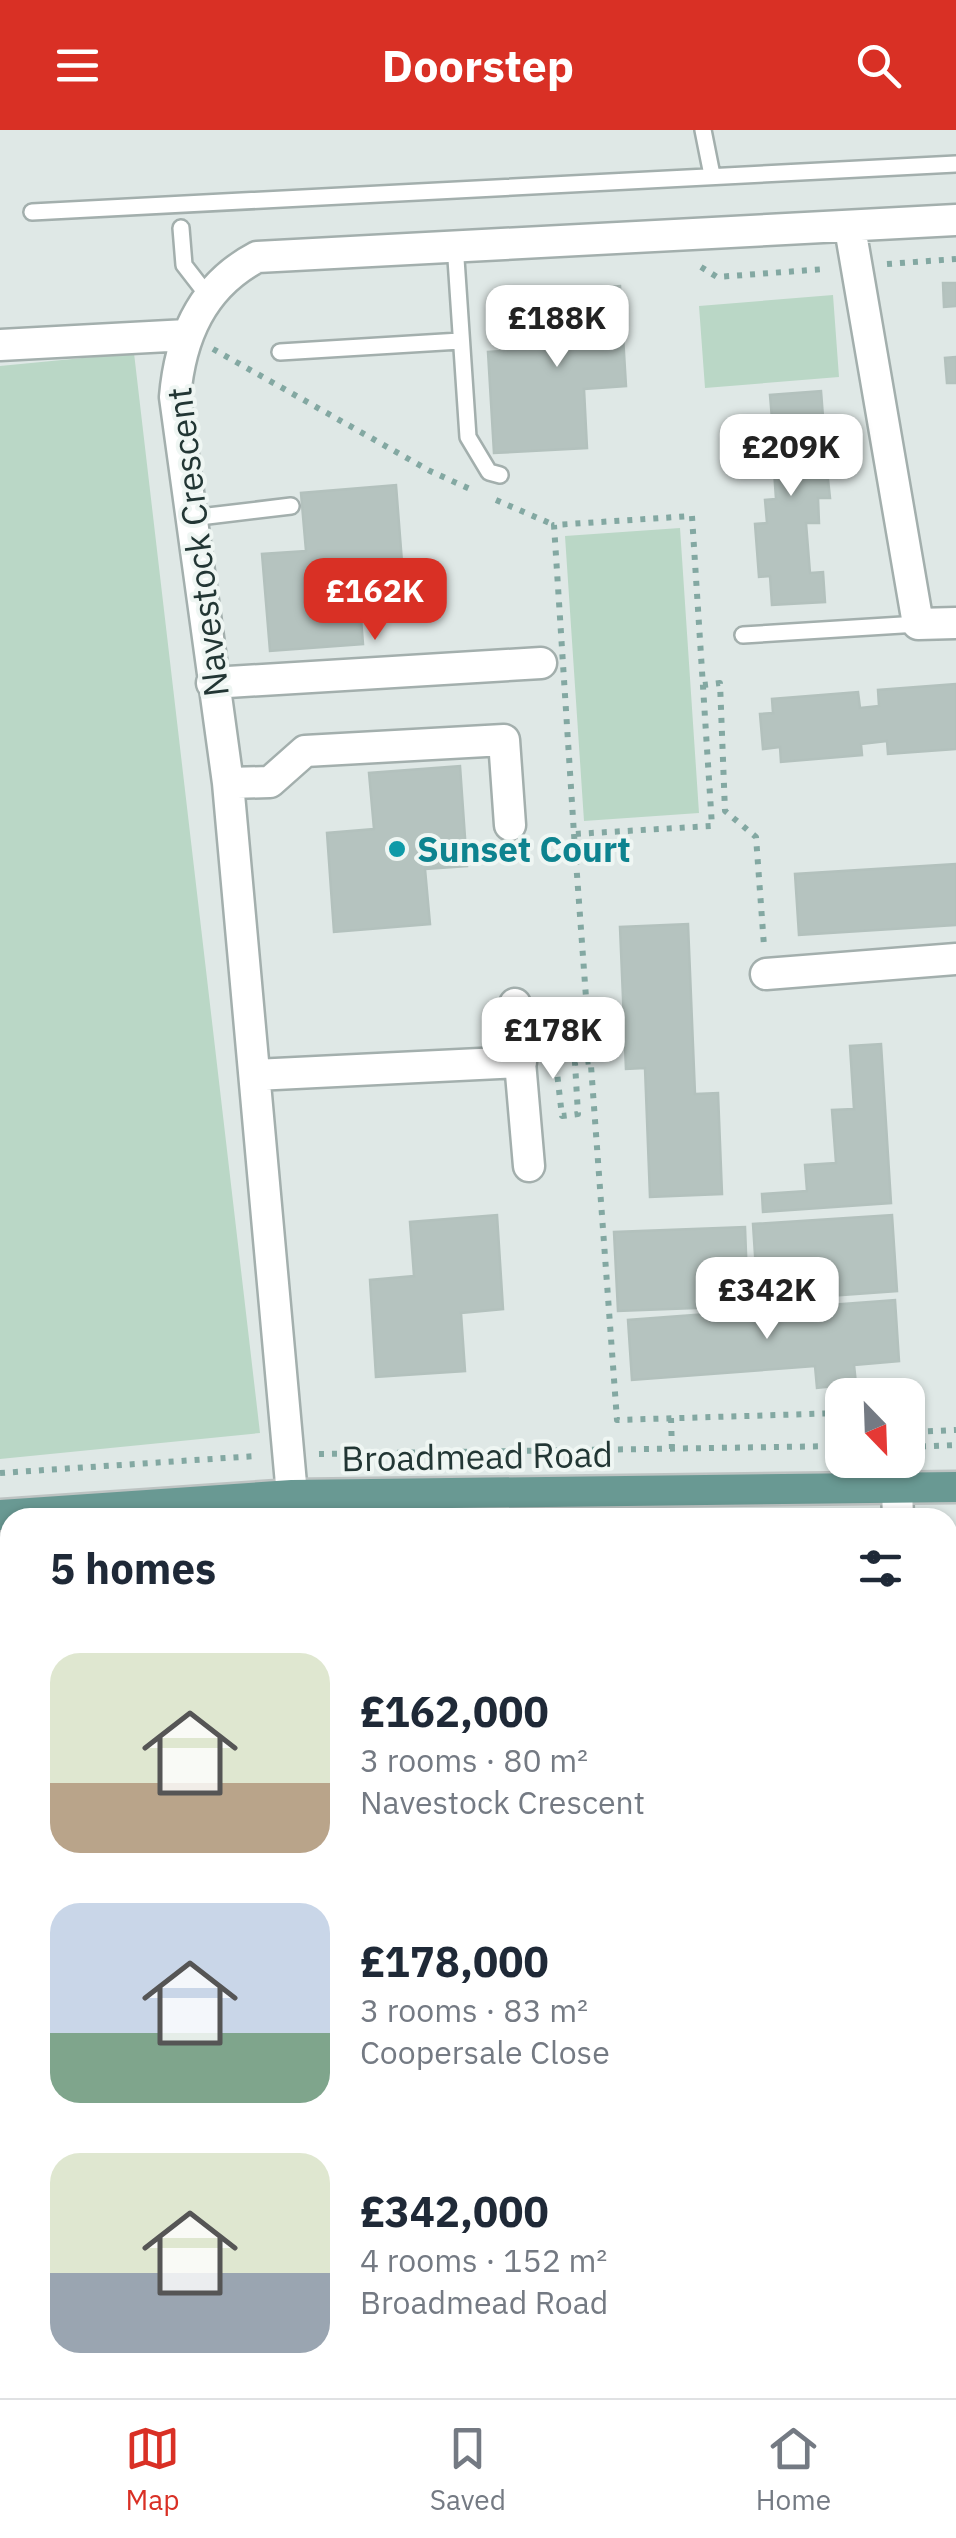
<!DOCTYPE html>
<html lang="en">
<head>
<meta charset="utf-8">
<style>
	:root { --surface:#fff; --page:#f6f6f7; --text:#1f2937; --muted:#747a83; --line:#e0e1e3; --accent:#d93025 }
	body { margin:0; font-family:"IBM Plex Sans",sans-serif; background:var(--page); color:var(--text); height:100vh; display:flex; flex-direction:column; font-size:38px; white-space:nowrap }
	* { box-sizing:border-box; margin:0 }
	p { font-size:32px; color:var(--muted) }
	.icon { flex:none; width:55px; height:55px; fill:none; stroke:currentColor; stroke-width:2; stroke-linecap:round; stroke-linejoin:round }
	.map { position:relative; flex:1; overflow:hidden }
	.panel { position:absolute; left:0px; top:1378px; width:958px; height:892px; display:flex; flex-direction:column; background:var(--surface); border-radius:30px 30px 0 0; box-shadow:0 2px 8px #0004 }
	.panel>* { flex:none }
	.needle { width:65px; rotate:157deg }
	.buttons { position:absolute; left:825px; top:1248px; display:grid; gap:20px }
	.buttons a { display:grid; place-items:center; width:100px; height:100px; border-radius:20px; background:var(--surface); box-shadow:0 2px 8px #0004; font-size:50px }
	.price { position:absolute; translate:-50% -85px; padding:0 22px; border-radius:20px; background:#fff; color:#222; font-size:32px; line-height:65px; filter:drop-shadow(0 2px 5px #0008) }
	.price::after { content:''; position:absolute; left:50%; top:60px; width:30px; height:22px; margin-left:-15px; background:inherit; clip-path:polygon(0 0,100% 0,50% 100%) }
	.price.selected { background:var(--accent); color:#fff }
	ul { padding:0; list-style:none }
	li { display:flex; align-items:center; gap:30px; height:250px; padding:0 50px }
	li span { display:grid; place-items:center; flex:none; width:280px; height:200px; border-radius:30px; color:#555 }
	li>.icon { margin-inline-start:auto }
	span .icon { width:120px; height:120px; fill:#fffc; stroke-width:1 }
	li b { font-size:42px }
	h2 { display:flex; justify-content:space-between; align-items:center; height:120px; padding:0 50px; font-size:42px }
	header { display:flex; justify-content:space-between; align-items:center; height:130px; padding:0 50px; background:var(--accent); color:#fff; font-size:45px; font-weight:700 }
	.dock { display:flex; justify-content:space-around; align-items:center; height:140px; border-top:2px solid var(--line); background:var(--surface); font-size:28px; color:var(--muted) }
	.dock a { display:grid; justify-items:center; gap:5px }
	.dock .selected { color:var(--accent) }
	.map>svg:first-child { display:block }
</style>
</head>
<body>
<header><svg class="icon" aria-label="menu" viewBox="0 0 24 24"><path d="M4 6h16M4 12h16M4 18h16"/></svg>Doorstep<svg class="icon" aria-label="search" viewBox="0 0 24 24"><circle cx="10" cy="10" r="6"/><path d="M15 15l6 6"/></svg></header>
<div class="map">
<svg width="956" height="2268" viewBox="0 0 956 2268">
	<rect width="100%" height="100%" fill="#dfe8e6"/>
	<path fill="#bad7c6" d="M833,165L839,247L705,258L699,176Z
		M134,223L260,1303L0,1329V236Z
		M680,398L699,683L584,691L565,406Z
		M956,1430V1587H948V1438Z"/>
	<path fill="#b5c3bf" stroke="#b3c1bd" stroke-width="2.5" d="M943,153H956V176L944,177Z
		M620,156L626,256L584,259L587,318L494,323L488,222L531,219L527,162Z
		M956,227V253H947L945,228Z
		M821,261L823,287L812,288L816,341L827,340L830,368H818L819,393H806L810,443L823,442L825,472L772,475L770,446L759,447L755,394L767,393L765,370L776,369L774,340L763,341L760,291L772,289L770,265Z
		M396,355L404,458L359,462L363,514L270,521L262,424L306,421L301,363Z
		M956,554V619L888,624L887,611L861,614L862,625L781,632L780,617L763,619L760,584L773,583L772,569L858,562L860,578L879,576L878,560Z
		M460,636L467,736L425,739L430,794L334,802L327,703L374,699L369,643Z
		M956,734V795L799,805L795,744Z
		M688,794L695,964L718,963L722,1064L650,1067L645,938L626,939L620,797Z
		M881,914L891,1073L763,1082L762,1064L807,1061L805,1035L836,1033L832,980L854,979L850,916Z
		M497,1085L503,1179L461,1183L465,1241L376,1247L370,1150L414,1146L410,1092Z
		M892,1085L897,1161L758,1171L753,1094Z
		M745,1097L748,1176L618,1181L614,1102Z
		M895,1170L899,1231L854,1235L856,1254L817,1258L815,1236L632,1250L628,1190Z"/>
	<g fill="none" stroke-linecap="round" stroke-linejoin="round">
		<defs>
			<path id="service" d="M703,0L712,45
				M32,82L956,34
				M181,98L184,135L208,166
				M455,114L468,307L489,342L500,345
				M280,222L460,211
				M191,388L291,376
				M743,505L918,494
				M369,2260L372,2268"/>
			<path id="minor" d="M850,98L918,494L956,493
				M0,215L187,205
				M212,553L541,533
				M228,653L270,652L305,621L504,610L510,695
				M766,844L956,829
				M515,874L529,1036
				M255,945L521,932
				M897,1359L898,1388
				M292,1365L228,653L175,267C180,207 202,156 257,127L956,90
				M948,1601L956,1602
				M0,1630L10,1629
				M0,1994H10
				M948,1994H956
				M602,2260L606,2268"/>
			<path id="primary" d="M0,1385L292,1365L956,1357"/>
		</defs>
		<use href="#service" stroke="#a3afad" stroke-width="20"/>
		<use href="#minor" stroke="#a3afad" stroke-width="35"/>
		<use href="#primary" stroke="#bdc3c2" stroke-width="35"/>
		<path stroke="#83a8a2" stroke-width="6" stroke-dasharray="5 8" stroke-linecap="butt" d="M887,134L956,129
			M701,137L717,147L825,139
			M213,219L430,341L470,359
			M496,370L554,395
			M692,386L712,696L574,704L554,395Z
			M703,555L720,553L725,681L756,707L764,816
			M574,704L617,1290L842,1283
			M556,934L562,986L578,984L575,933L593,931
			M910,1280L911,1302L956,1300
			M671,1288L672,1320
			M908,1317L956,1315
			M319,1324L842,1316
			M0,1343L256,1326
			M0,1427L10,1426
			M948,1429L956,1420"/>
		<use href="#service" stroke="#fff" stroke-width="15"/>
		<use href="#minor" stroke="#fff" stroke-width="30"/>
		<use href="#primary" stroke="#699993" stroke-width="30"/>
	</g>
	<circle fill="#0f9aa8" stroke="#eff6f3" stroke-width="4" cx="397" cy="719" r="10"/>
	<g text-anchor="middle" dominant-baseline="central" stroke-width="8" stroke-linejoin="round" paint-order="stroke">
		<g font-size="35" fill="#223634" stroke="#eff6f3">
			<text transform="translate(197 412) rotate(-97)">Navestock Crescent</text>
			<text transform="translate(477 1326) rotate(-1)">Broadmead Road</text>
		</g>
		<g font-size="35" font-weight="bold" fill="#0d838f" stroke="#eff6f3" text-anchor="start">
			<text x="417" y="719">Sunset Court</text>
		</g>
	</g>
</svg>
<div class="buttons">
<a><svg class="needle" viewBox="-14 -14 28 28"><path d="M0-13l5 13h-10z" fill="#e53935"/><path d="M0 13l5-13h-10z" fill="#747a83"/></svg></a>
</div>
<b class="price" style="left:557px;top:240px">£188K</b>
<b class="price" style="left:791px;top:369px">£209K</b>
<b class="price selected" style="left:375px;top:513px">£162K</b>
<b class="price" style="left:553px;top:952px">£178K</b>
<b class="price" style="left:767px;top:1212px">£342K</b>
<section class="panel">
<h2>5 homes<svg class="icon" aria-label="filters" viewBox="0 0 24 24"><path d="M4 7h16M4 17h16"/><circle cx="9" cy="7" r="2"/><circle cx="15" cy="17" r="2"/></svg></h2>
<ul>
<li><span style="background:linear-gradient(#dfe7d0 65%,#b9a48a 0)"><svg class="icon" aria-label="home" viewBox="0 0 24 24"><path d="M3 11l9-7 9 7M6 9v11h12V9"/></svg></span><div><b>£162,000</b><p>3 rooms · 80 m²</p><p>Navestock Crescent</p></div></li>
<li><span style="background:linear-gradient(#c9d6e8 65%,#7fa58c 0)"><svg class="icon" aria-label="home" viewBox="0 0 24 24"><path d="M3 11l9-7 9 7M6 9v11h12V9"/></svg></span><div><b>£178,000</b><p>3 rooms · 83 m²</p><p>Coopersale Close</p></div></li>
<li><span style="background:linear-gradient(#dfe7d0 60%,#9aa5b1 0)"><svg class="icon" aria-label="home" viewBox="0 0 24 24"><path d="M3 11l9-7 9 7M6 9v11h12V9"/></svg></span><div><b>£342,000</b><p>4 rooms · 152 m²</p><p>Broadmead Road</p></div></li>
</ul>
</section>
</div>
<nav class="dock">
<a class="selected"><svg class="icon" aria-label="map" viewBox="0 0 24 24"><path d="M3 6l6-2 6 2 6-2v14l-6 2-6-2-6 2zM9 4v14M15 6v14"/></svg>Map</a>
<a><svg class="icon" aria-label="saved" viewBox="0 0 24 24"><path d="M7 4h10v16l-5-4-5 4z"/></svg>Saved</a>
<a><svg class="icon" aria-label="home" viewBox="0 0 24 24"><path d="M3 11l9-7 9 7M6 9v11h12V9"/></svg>Home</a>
</nav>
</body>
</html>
